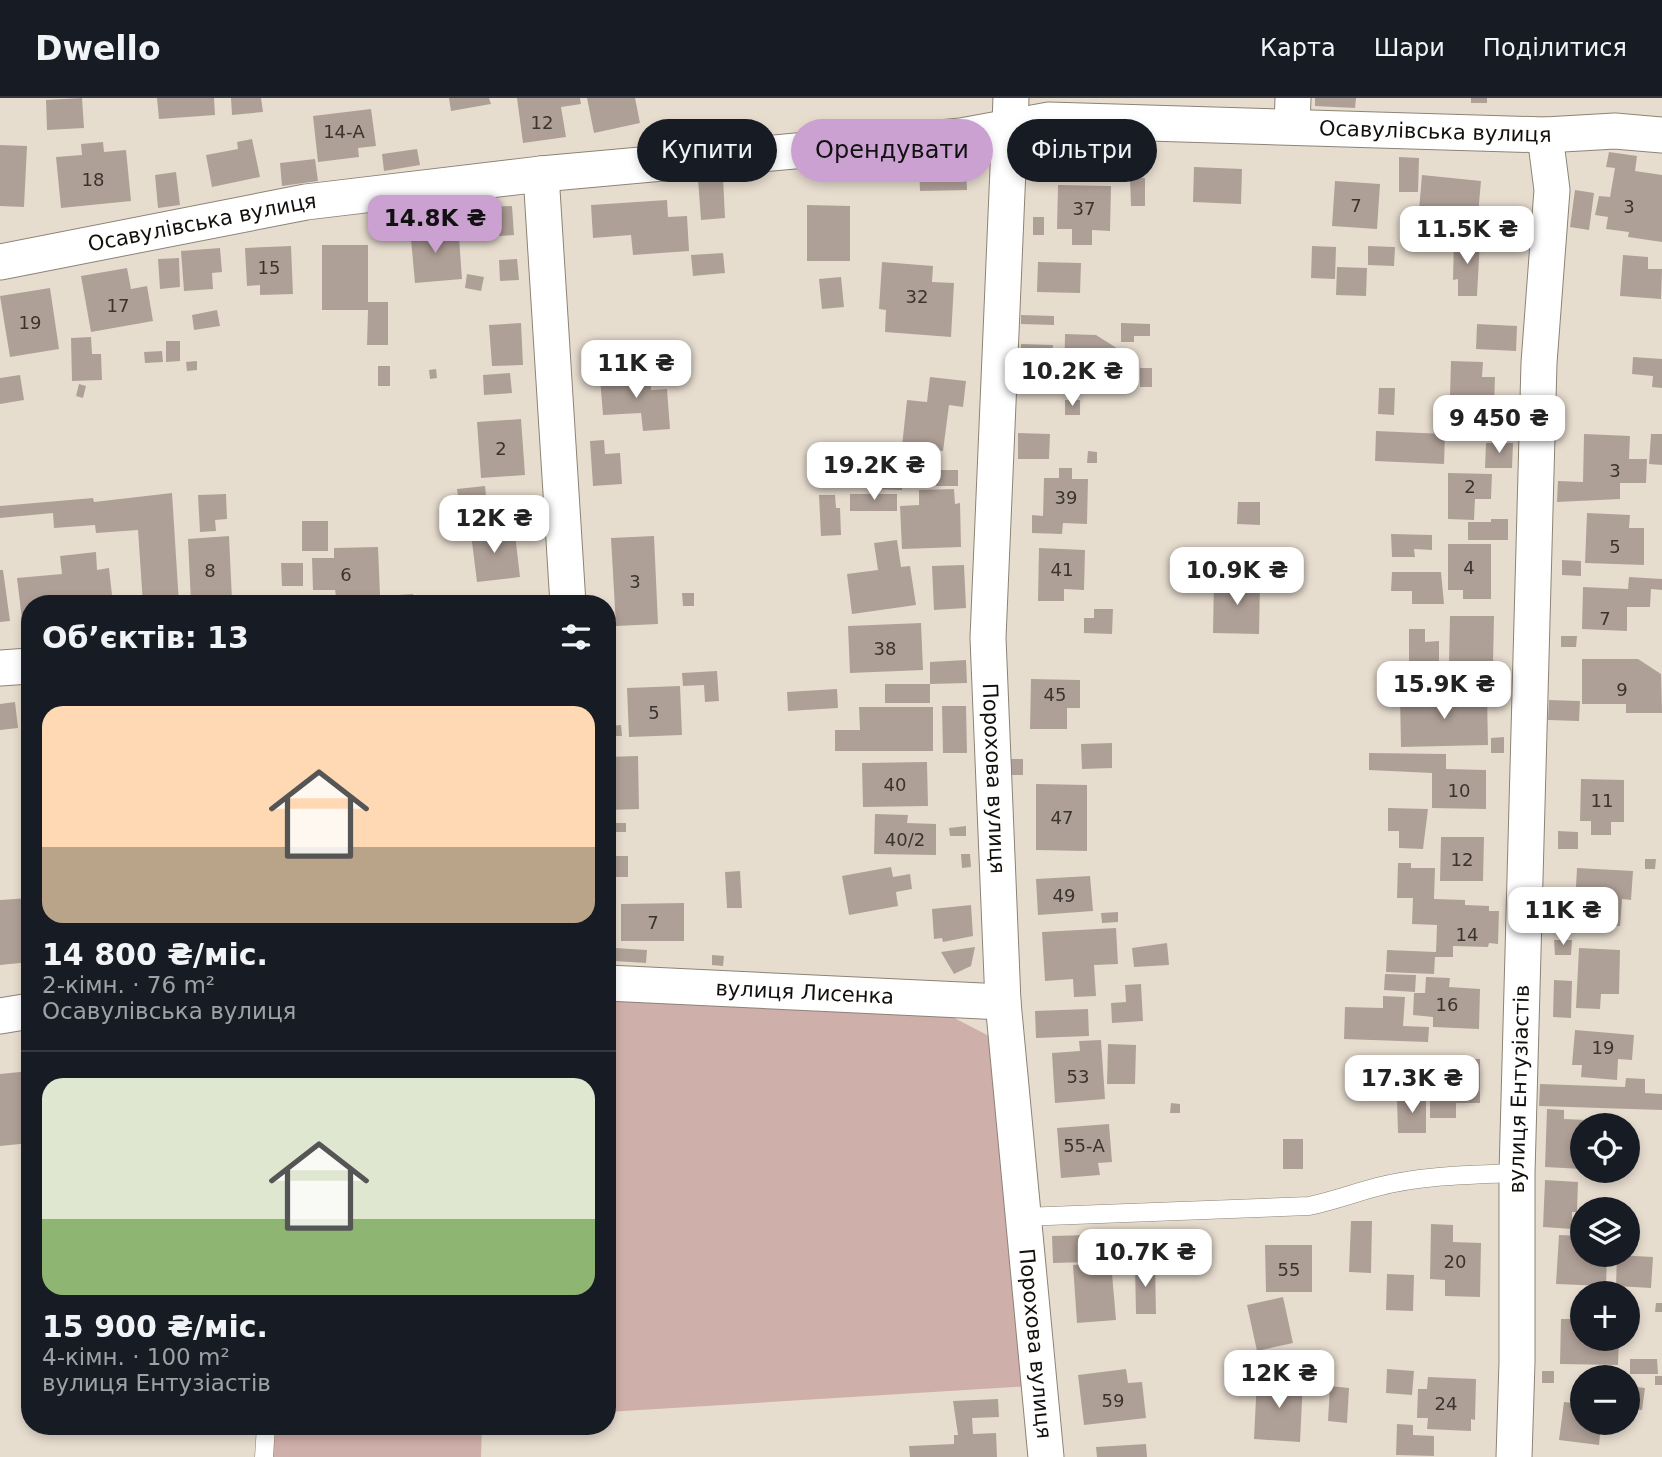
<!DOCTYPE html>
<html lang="uk">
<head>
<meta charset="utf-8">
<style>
	:root { --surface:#171b24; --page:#20242c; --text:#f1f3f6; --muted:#9ea1a6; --line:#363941; --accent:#cba1d2 }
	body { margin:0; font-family:"DejaVu Sans",sans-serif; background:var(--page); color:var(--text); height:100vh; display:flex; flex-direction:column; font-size:26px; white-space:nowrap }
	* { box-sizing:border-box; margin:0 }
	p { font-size:23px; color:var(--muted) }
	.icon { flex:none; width:38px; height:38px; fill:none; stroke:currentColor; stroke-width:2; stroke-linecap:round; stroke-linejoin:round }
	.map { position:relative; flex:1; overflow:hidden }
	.panel { position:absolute; left:21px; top:497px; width:595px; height:840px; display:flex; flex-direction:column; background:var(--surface); border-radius:28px; box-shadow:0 4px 10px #0003 }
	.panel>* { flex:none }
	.guide { position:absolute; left:637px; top:21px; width:665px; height:63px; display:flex; gap:14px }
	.fabs { position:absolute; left:1570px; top:1015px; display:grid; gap:14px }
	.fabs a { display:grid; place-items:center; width:70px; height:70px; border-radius:50%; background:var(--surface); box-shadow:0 4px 10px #0003; font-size:35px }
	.price { position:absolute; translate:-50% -60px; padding:0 16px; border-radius:14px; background:#fff; color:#222; font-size:23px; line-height:46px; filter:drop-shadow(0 2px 4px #0008) }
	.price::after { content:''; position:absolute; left:50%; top:42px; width:21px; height:16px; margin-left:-10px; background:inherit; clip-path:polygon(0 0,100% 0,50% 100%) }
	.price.on { background:var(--accent); color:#111 }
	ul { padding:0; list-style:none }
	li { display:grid; align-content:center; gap:14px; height:371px; padding:0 21px }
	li+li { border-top:2px solid var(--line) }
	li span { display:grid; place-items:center; height:217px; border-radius:21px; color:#555 }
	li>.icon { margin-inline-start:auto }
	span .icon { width:126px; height:126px; fill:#fffc; stroke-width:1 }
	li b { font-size:30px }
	h2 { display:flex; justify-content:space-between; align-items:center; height:84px; padding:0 21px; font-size:30px }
	.chip { padding:0 24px; border-radius:32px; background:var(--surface); box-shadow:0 4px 10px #0003; font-size:24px; line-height:63px }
	.chip.on { background:var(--accent); color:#111 }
	header { display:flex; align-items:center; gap:42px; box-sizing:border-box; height:98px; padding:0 35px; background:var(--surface); border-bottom:2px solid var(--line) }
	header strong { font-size:33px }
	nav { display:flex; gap:38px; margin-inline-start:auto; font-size:24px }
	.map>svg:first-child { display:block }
</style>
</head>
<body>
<header>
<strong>Dwello</strong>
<nav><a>Карта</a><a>Шари</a><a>Поділитися</a></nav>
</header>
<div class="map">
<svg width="1662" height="1359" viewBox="0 0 1662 1359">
	<rect width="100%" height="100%" fill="#e7ddcf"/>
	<path fill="#cfafa9" d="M607,894L933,909L993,940L1032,1288L607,1314Z
		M273,1328H482L481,1359H271Z"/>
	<path fill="#afa097" d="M82,0L84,30L47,32L46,2Z
		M157,0H214L215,17L159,21Z
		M231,0H261L263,14L232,17Z
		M449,0H489L491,6L451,13Z
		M517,0H580L581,6L561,9L566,39L523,45Z
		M587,0H635L640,25L594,35Z
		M1315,0H1356L1355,10L1315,8Z
		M1471,0H1487V5H1471Z
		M371,11L376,48L358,50L359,59L318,64L313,18Z
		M252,41L260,79L212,89L206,57L238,51L237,44Z
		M103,44L104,54L126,52L131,103L61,110L56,59L82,57L81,46Z
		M0,47L27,48L24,109L0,108Z
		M417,51L420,67L384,73L382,56Z
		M1609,54L1637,58L1635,73L1662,77V144L1628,139L1629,134L1606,131L1608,119L1595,117L1599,98L1610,99L1615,70L1606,69Z
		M1399,59L1419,60L1418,94H1399Z
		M315,61L318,83L282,88L280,65Z
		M966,67L967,92L920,93L919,68Z
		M1194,69L1242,71L1241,106L1193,104Z
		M176,74L180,107L158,110L155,77Z
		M1422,77L1481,83L1477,128L1418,124Z
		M723,79L725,120L701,122L698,81Z
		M1130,80H1145V108H1131Z
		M1335,83L1380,86L1377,131L1332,128Z
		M1058,87L1111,88L1110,133L1092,132V147H1072V131H1057Z
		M1575,92L1594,95L1589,132L1570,129Z
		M667,102L668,119L687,118L689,153L633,157L631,137L593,140L591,107Z
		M807,107L850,108V163H807Z
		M512,108L514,137L470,140L468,110Z
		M1033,119H1044V137H1033Z
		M444,127L445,140L459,139L462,181L415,185L410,130Z
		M1454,141L1480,142L1477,198H1458V181L1453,182Z
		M322,147H368V204H388V247H367L368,212H322Z
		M291,148L293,196L260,197V187L247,188L245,150Z
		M1312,148L1336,149L1335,181L1311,180Z
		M1368,148L1395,149L1394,168L1368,167Z
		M220,150L222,174L212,175L213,191L184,193L181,153Z
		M723,155L725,175L693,178L691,157Z
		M1623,157L1648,159V171H1662L1661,201L1620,198Z
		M179,160L180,189L160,191L158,161Z
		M517,161L519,182L500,183L499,162Z
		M882,164L933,168L932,184L954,185L951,239L885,234L886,212L879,211Z
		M1038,164L1081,165L1080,195L1037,194Z
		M1337,169L1367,170L1366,198L1336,197Z
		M127,170L131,191L147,188L153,223L91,234L81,178Z
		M467,176L484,179L481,193L465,190Z
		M841,179L844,209L822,211L819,181Z
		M50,190L59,251L10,259L0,198Z
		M217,212L220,228L194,232L192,217Z
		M1021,217L1054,218V227L1021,226Z
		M521,225L523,267L492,268L489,227Z
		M1121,225L1150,226V238H1134V244H1121Z
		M1477,226L1517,228L1516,253L1476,251Z
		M1065,236L1096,237L1123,254L1122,293L1064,292Z
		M91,239L92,256H101L102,282L72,283L71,240Z
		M166,243H180V263L166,264Z
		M1021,246L1053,247L1052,286H1020Z
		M162,253L163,264L145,265L144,254Z
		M1633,259L1662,261V290L1652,289L1653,278L1632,276Z
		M197,263V272L187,273L186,264Z
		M1451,263L1483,264L1482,279H1495L1493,335L1449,333Z
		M378,268H390V288H378Z
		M1140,270H1152V289H1140Z
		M436,271L437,280L430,281L429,272Z
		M510,275L512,295L484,297L483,277Z
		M650,276L651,292L667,291L670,331L643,333L641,315L603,317L600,280Z
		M20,277L24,302L0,306V280Z
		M930,279L966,283L963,309L949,307L943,353L902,348L907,302L927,304Z
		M79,286L86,288L83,300L76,298Z
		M1379,290H1395L1394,317L1378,316Z
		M1065,302H1080V317H1065Z
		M521,321L525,377L481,380L477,324Z
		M1376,333L1445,336L1444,366L1375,363Z
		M1018,335L1050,336L1049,361H1018Z
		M1584,336L1630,338L1629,361H1647L1646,385H1620V401L1557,404L1558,383L1583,384Z
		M1651,336H1662V367L1649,366Z
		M604,342L605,356L620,355L622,386L593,388L590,343Z
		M1486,345H1513L1512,370H1485Z
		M886,353H906L902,392L874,391V372H886Z
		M1088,353L1097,354V365H1087Z
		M910,361H928V376H910Z
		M1059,370H1072V381H1088L1087,426L1063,425L1062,436L1032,435V417L1043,418L1044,380H1059Z
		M936,372H958V388H936Z
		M1448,375L1492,376L1491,401H1475L1474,422L1448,421Z
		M485,388L488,416L461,419L457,391Z
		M954,391L955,406L960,405L961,449L902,451L900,408L919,407V392Z
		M172,395L179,506H143L138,432L96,435L95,427L54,430L53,415L0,420V408L93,400L94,404Z
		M226,396L227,421L215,422L216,433L200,434L198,397Z
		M850,396H897V413H850Z
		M819,397H835L836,410H840L841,437L821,438Z
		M1238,404H1260V427L1237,426Z
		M1587,415L1630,417L1629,430H1644V467L1585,465Z
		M1491,421H1508V442H1468V424H1491Z
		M302,423H328V453H302Z
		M485,426L486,438L515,436L520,479L477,484L470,428Z
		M1391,436L1432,437V452L1414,451L1415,459H1392Z
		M229,438L232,502L191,505L188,441Z
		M654,438L658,526L616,528L611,440Z
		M897,442L901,469L910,468L916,507L852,516L847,476L878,472L874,445Z
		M1448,446H1491V501H1463V492H1448Z
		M378,449L380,497L336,498L335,492H313L312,460H334V450Z
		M1039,450L1085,452L1084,492L1064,491V503H1038Z
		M96,454L97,472L109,470L113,506H30V530H23L17,480L62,476L60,458Z
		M1562,462L1581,463V478L1562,477Z
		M281,465H303V488H282Z
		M964,467L966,510L934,512L932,468Z
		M0,472H3L10,523L0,524Z
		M1392,474H1441L1444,506H1412V493H1391Z
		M1629,479L1662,481V492L1651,491L1650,509H1627V533L1582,531L1583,489L1628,491Z
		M1214,482L1260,483L1259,536L1213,535Z
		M682,495H694V508H683Z
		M413,496L414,506H398V497Z
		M1094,511H1113L1112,536L1084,535V520H1094Z
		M1450,518H1494L1493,565H1478V573H1461V564L1449,565Z
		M921,525L923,572L850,575L848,528Z
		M1409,531H1425V544L1439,543V575L1409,574Z
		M1561,538H1577L1576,549H1561Z
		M1582,561H1638L1661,576L1662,615H1626V606H1582Z
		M966,562L967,585L930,586V564Z
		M717,573L719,603L705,604L704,587L683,588L682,575Z
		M1031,581L1080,582V610H1067V631H1030Z
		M885,586H930V605H885Z
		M680,588L682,637L629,639L627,590Z
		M837,591L838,610L788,613L787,594Z
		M1487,597L1488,647L1401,649L1400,598Z
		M1549,602L1580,603L1579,623L1548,622Z
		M15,604L18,630L0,632V606Z
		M942,608H966L967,655H943Z
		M859,609H933V653H835V632H860Z
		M621,627L622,638H608V628Z
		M1504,639V655H1491V640Z
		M1112,645V670L1082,671L1081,646Z
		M1369,655L1446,656V671L1486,672V711L1432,710V675L1369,672Z
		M638,658L639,711L607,712V659Z
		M1010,661H1023V677H1011Z
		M927,664L928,708L863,709L862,665Z
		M1581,681L1624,682V724H1611V737H1591V723H1580Z
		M1036,686L1087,687V753L1036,752Z
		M1388,710L1428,711L1423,751L1399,750V733H1388Z
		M875,716L908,717L907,725L936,726V757L874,756Z
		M611,725H626V734H611Z
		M966,728V738H950L949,730Z
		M1558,733L1578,734V751H1558Z
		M1441,739H1484L1483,783H1440Z
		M961,756H970L971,769L962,770Z
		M612,758H628V779H611Z
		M1645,761H1656L1655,771H1645Z
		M1398,765H1411V770H1435L1434,801L1465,802V807L1489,808V813H1499L1498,846L1489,845L1488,849L1453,848V859H1435L1434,876L1386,874L1387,852L1436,854L1437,827L1412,826L1413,800H1397Z
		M891,769L893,779L910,776L912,791L896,794L898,808L849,817L842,778Z
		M1577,770L1633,773L1631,802L1622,801L1620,828L1574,825Z
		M740,773L742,810H727L725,774Z
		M1090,778L1093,813L1038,817L1036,781Z
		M30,800V864L0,867V802Z
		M684,805V843H621V806Z
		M971,807L973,838L943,844L942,840L934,841L932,811Z
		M1118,814V824L1102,825L1101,815Z
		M1116,830L1118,866L1094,867L1096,898L1074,899L1073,881L1045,883L1042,834Z
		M1554,842H1572L1571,857H1555Z
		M1167,845L1169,867L1134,869L1132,850Z
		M975,849L971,868L954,876L941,854Z
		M615,850L647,852L646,865L614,863Z
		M1579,850L1620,852L1619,896H1601L1600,911L1576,910Z
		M712,857L724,858L723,868L712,867Z
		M1385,876L1416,877L1415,894L1384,892Z
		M1426,879L1450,880L1449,889L1480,891L1479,931L1433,929V919L1413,917L1414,895H1425Z
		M1554,882L1572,883L1571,920L1553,919Z
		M1141,886L1143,923L1112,925L1111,905L1126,904L1125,887Z
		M1383,898L1405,899L1403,928L1429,929L1428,944L1344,941L1345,909L1383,910Z
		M1088,911L1089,938L1036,940L1035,913Z
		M1575,932L1634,937L1632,962L1618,961L1617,982L1581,979L1582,967H1572Z
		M1101,942L1105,1001L1055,1005L1052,955L1080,953L1079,943Z
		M1108,946L1136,947L1135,986H1107Z
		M1415,961H1480V1005H1456V1020H1430V986H1415Z
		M30,973V1045L0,1048V976Z
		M1626,980L1645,981V995L1662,996V1012L1539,1008L1540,986L1625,989Z
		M1397,1000H1426V1035H1398Z
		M1171,1005L1180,1006V1015H1170Z
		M1547,1011L1564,1012V1021L1610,1023V1027H1582V1071L1545,1069Z
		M1109,1026L1112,1064L1098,1065L1100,1077L1061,1080L1057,1030Z
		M1283,1041H1303V1071H1283Z
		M1545,1082L1578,1084L1577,1114H1572V1131L1543,1129Z
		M1351,1123H1372L1371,1175L1349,1174Z
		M1431,1126L1453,1127V1144L1481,1145L1480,1199L1445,1198V1182L1430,1181Z
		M1170,1135L1171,1157L1135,1158V1162L1109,1163L1108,1137Z
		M1089,1137L1090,1164L1053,1165L1052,1138Z
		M1559,1137L1582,1138V1157H1607L1606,1188L1556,1186Z
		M1265,1147H1312V1194H1266Z
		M1617,1157L1653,1159L1651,1190L1616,1188Z
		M1111,1164L1116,1222L1077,1225L1073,1167Z
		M1135,1166H1155L1156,1216H1136Z
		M1387,1176L1414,1177L1413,1213L1386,1212Z
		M1283,1199L1293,1245L1257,1253L1247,1207Z
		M1656,1205H1662V1214H1655Z
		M1561,1221H1582V1241H1619L1618,1267L1560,1266Z
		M1630,1261H1657L1658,1276H1630Z
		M1126,1271L1128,1285L1142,1284L1146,1320L1084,1327L1078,1277Z
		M1387,1271L1414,1273L1412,1297L1386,1295Z
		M1542,1273H1554V1285H1542Z
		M1655,1278H1662V1287H1655Z
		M1428,1279L1476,1281L1475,1322L1471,1321V1333L1427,1331L1428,1320H1417L1418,1291H1427Z
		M1257,1280L1303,1282L1300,1344L1254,1341Z
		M1330,1288L1349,1290L1347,1325L1328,1323Z
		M1628,1288L1645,1290L1642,1312L1628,1311Z
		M998,1301L999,1319L972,1320L973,1336L996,1335L997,1359H910L909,1348L954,1346V1337H958L953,1303Z
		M1564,1304L1582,1306V1325H1601L1599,1347L1559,1342Z
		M1397,1326L1413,1327V1337L1434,1338V1358L1396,1357Z
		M1146,1346L1147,1359H1097L1096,1349Z"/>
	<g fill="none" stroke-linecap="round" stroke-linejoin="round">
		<defs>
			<path id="lane" d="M1022,1119L1309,1108C1333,1103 1354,1095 1377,1089C1422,1077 1471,1077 1517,1075
				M264,1359L266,1328"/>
			<g id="street">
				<path id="s1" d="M1011,0L988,540L1003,904L1046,1359"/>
				<path d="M1292,28L1293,0"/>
				<path d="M541,76L568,506"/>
				<path id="s2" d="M0,164L306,104L541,76L961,38L1049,22L1545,37L1615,33L1662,37"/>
				<path d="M0,570L30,568"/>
				<path id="s3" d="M607,885L1003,904"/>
				<path d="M0,918L30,913"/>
				<path id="s4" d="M1514,1359L1517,1264V1075L1539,265L1552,92L1545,37"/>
			</g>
		</defs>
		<use href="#lane" stroke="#8c8376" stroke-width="19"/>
		<use href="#street" stroke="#8c8376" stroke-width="37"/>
		<use href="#lane" stroke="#fff" stroke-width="18"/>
		<use href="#street" stroke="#fff" stroke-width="35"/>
	</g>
	<g text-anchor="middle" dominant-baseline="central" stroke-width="7" stroke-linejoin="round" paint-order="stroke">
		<g font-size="18" fill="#3a332e">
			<text x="542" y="24">12</text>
			<text x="344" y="33">14-А</text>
			<text x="93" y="81">18</text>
			<text x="1356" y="107">7</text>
			<text x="1629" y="108">3</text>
			<text x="1084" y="110">37</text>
			<text x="269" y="169">15</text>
			<text x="917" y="198">32</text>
			<text x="118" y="207">17</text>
			<text x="30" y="224">19</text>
			<text x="501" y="350">2</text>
			<text x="1615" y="372">3</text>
			<text x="1470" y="388">2</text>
			<text x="1066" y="399">39</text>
			<text x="1615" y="448">5</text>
			<text x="1469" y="469">4</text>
			<text x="1062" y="471">41</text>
			<text x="210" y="472">8</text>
			<text x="346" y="476">6</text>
			<text x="635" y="483">3</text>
			<text x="1605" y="520">7</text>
			<text x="885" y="550">38</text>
			<text x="1622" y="591">9</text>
			<text x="1055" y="596">45</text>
			<text x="654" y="614">5</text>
			<text x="895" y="686">40</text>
			<text x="1459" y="692">10</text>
			<text x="1602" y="702">11</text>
			<text x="1062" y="719">47</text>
			<text x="905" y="741">40/2</text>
			<text x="1462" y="761">12</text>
			<text x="1064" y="797">49</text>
			<text x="653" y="824">7</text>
			<text x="1467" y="836">14</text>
			<text x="1447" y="906">16</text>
			<text x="1603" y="949">19</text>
			<text x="1078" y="978">53</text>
			<text x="1084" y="1047">55-А</text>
			<text x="1455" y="1163">20</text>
			<text x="1289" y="1171">55</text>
			<text x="1113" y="1302">59</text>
			<text x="1446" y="1305">24</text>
		</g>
		<g font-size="21" fill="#130f0b" stroke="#f5eadc">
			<text stroke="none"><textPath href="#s2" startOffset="1446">Осавулівська вулиця</textPath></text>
			<text stroke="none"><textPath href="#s2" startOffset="206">Осавулівська вулиця</textPath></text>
			<text stroke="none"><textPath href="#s1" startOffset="681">Порохова вулиця</textPath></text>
			<text stroke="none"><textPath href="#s3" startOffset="198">вулиця Лисенка</textPath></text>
			<text stroke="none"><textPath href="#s4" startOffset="368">вулиця Ентузіастів</textPath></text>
			<text stroke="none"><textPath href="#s1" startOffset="1248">Порохова вулиця</textPath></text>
		</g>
	</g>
</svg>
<div class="fabs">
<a><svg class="icon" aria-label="locate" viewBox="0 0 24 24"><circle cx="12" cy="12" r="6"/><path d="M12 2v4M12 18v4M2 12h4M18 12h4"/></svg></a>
<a><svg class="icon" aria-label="layers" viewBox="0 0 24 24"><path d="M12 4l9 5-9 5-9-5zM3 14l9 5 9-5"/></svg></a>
<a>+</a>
<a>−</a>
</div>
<b class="price on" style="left:435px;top:157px">14.8K ₴</b>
<b class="price" style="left:1467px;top:168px">11.5K ₴</b>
<b class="price" style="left:636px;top:302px">11K ₴</b>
<b class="price" style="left:1072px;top:310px">10.2K ₴</b>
<b class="price" style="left:1499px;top:357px">9 450 ₴</b>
<b class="price" style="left:874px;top:404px">19.2K ₴</b>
<b class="price" style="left:494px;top:457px">12K ₴</b>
<b class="price" style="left:1237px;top:509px">10.9K ₴</b>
<b class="price" style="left:1444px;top:623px">15.9K ₴</b>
<b class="price" style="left:1563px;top:849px">11K ₴</b>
<b class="price" style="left:1412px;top:1017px">17.3K ₴</b>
<b class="price" style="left:1145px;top:1191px">10.7K ₴</b>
<b class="price" style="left:1279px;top:1312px">12K ₴</b>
<div class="guide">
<a class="chip">Купити</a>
<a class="chip on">Орендувати</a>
<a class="chip">Фільтри</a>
</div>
<section class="panel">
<h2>Об’єктів: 13<svg class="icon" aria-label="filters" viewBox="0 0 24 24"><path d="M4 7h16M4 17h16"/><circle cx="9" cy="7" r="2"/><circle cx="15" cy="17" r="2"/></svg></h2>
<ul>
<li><span style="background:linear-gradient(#ffd9b3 65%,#b9a48a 0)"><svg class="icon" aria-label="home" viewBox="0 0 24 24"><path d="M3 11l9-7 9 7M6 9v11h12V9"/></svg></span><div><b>14 800 ₴/міс.</b><p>2-кімн. · 76 m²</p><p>Осавулівська вулиця</p></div></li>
<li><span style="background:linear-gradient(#dfe7d0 65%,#8fb573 0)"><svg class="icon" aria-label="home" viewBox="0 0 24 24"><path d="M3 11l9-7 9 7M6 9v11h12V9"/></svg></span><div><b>15 900 ₴/міс.</b><p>4-кімн. · 100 m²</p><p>вулиця Ентузіастів</p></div></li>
</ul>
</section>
</div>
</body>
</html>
